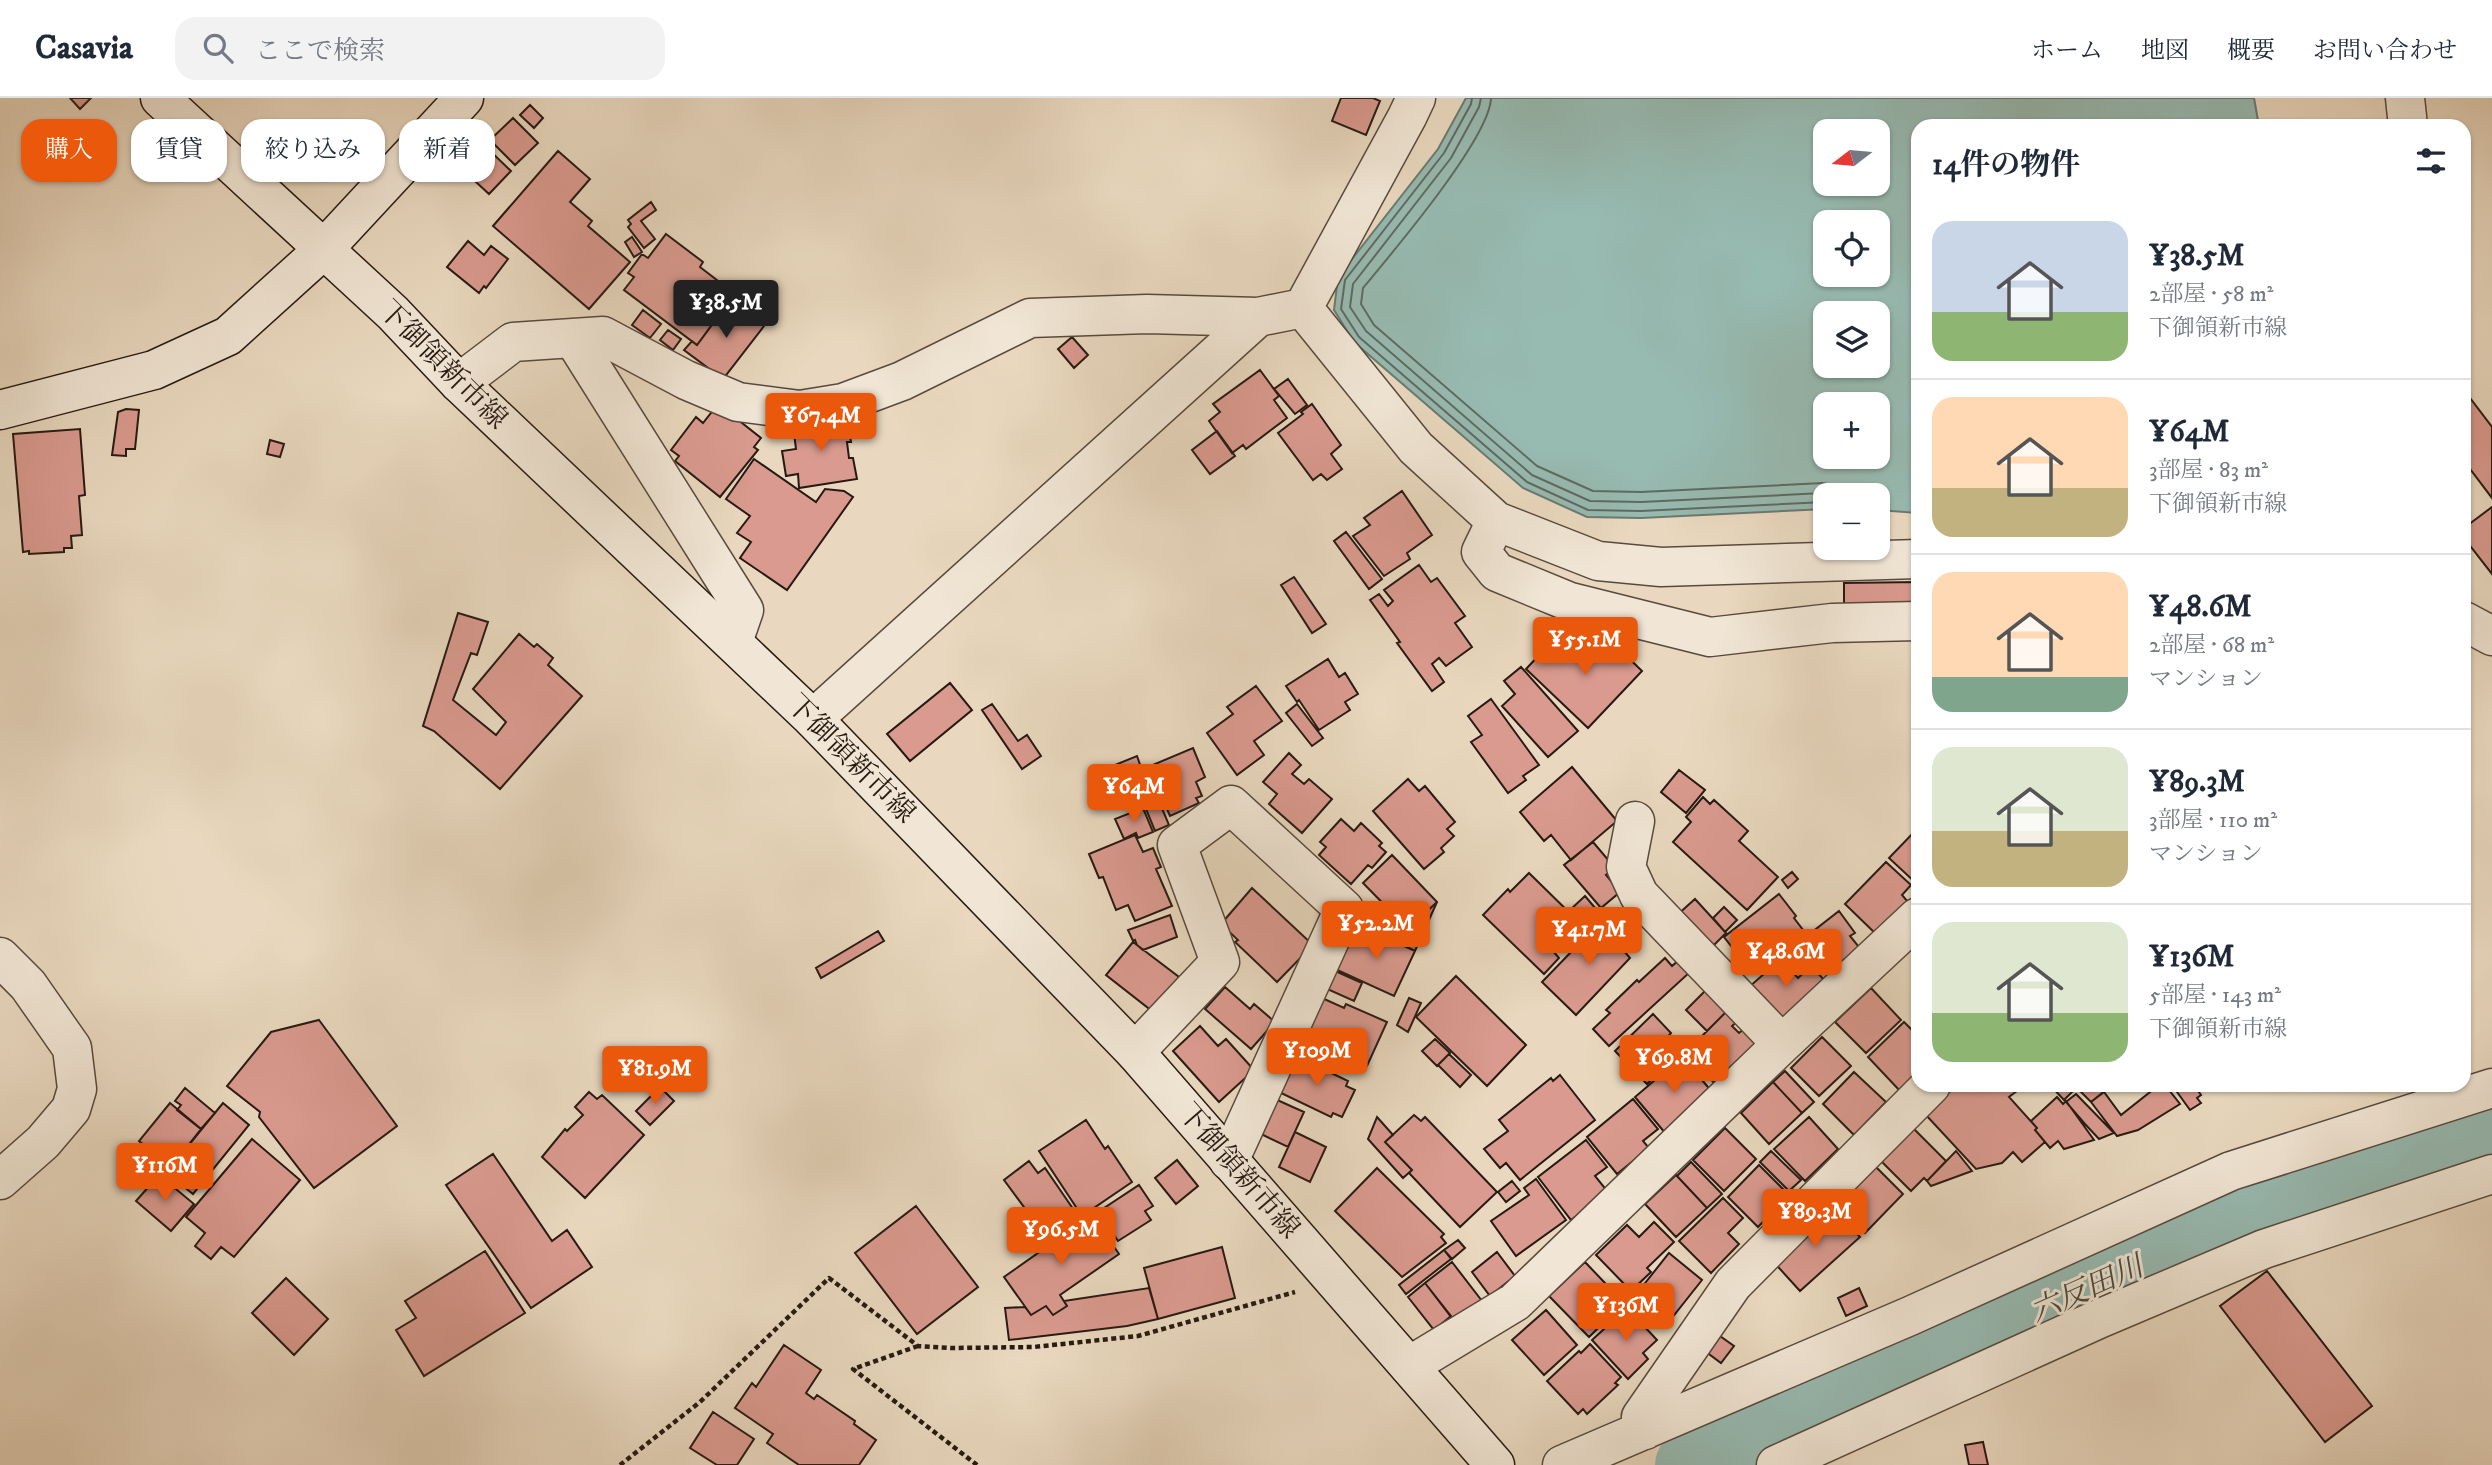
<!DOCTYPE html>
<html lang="ja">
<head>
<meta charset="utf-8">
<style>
	:root { --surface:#fff; --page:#f2f2f3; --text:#1f2937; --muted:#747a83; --line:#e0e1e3; --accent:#ea580c }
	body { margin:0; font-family:"IM FELL DW Pica","Noto Serif JP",serif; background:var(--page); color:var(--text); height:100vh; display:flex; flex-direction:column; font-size:26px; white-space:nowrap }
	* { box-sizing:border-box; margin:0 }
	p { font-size:23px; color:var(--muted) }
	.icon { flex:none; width:38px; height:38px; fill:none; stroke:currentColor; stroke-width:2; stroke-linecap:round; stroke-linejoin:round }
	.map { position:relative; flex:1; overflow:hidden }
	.sheet { position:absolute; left:1911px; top:21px; width:560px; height:973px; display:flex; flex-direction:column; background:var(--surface); border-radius:21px; box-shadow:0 2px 5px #0004 }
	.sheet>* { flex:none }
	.hud { position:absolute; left:21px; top:21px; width:665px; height:63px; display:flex; gap:14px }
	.needle { width:46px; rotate:254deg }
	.fabs { position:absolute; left:1813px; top:21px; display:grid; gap:14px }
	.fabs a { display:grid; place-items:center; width:77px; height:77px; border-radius:14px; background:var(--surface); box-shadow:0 2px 5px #0004; font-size:35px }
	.price { position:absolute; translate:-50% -60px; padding:0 16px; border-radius:7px; background:var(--accent); color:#fff; font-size:23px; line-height:46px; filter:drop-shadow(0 2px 4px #0008) }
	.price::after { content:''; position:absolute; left:50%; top:42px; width:21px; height:16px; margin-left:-10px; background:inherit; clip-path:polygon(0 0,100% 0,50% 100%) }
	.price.selected { background:#222; color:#fff }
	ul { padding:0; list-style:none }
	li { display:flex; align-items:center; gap:21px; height:175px; padding:0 21px }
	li+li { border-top:2px solid var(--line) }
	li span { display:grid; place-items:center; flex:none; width:196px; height:140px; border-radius:21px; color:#555 }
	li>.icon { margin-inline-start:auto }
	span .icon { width:84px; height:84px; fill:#fffc; stroke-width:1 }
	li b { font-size:30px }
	h2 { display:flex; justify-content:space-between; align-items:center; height:84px; padding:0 21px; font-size:30px }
	.chip { padding:0 24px; border-radius:21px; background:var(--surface); box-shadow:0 2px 5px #0004; font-size:24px; line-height:63px }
	.chip.selected { background:var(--accent); color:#fff }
	header { display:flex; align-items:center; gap:42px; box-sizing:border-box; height:98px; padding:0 35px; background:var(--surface); border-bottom:2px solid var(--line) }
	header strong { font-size:33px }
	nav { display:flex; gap:38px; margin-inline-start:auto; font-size:24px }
	.search { width:490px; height:63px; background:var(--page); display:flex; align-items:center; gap:18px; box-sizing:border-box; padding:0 24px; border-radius:21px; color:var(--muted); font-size:26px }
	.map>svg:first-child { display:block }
</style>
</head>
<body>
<header>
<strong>Casavia</strong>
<div class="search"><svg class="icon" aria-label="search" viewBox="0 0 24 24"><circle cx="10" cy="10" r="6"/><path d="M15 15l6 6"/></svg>ここで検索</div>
<nav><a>ホーム</a><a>地図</a><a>概要</a><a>お問い合わせ</a></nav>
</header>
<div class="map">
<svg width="2492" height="1367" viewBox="0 0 2492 1367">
	<rect width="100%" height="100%" fill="#e9d8bf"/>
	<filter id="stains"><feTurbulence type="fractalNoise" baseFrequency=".00286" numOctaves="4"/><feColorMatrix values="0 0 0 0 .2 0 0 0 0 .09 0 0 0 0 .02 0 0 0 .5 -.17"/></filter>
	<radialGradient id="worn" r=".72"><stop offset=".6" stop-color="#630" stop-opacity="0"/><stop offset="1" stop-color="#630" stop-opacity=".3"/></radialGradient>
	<path fill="#97bab1" stroke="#6a7a71" stroke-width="2" fill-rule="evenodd" d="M1466,0H2254L2259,28H1918V415L1878,412V397H1825V411L1641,420L1587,419L1523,390L1354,244L1334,212L1338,179L1438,51ZM1825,33H1878V86H1825ZM1825,124H1878V177H1825ZM1825,215H1878V268H1825ZM1825,306H1878V359H1825Z"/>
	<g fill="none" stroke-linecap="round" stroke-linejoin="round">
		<path stroke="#5f6a62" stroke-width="2" d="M1472,0L1471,6L1444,55L1345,182L1341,211L1359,239L1527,384L1588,412L1641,413L1825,404
			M1481,0L1479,9L1451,60L1353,186L1350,209L1366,233L1532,377L1590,403L1641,404L1823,395L1832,397
			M1491,0C1490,40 1392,155 1363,190L1361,206L1374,227L1537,368L1593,393L1641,394L1823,385L1836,388L1847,397"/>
		<path stroke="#97bab1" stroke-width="70" d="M1690,1367L2191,1146L2492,1040"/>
	</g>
	<path fill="#da9a8f" stroke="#271a12" stroke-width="2" d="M70,0H91L80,11Z
		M1341,0H1373L1380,3L1366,37L1332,23Z
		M530,7L543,20L534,30L520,17Z
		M513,20L538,45L515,67L490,42Z
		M485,48L511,73L489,96L463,72Z
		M558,53L590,81L570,104L592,123L588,128L630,164L589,211L493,128Z
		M651,104L656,112L641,123L655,141L644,150L628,129L631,126L628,122Z
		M666,136L703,164L700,169L735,196L697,247L624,192L634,179L628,175L642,156L648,160Z
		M632,139L642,154L634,159L625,144Z
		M468,143L484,157L491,148L508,161L486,190L484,188L479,195L447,169Z
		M730,202L764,228L723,281L684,252L692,243L697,247Z
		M643,212L661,226L650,240L632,227Z
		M668,232L681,241L673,252L660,242Z
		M1072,239L1088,257L1074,270L1058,251Z
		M1260,272L1279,298L1274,302L1287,320L1246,351L1243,347L1232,355L1209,323L1220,314L1213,306Z
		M1288,281L1307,307L1295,316L1274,291Z
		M2464,292L2492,329V400L2464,363Z
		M718,306L761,340L754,349L758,352L720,399L675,363L679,358L671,352L696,319L703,325Z
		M1312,306L1341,347L1331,356L1342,371L1327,382L1321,376L1313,382L1278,335L1303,316L1301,314Z
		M126,311L139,312L135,351H126V358L112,357L118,314Z
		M847,319L851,344H847L849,360H853L857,381L799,390L798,376L786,378L782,353L796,351L793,327Z
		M80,331L85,397L79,398L82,437L71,438L72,450H64V454L29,456V453L23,454L13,336Z
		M1217,333L1235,358L1210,376L1192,352Z
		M270,342L284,346L280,359L267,356Z
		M754,361L816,404L825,391L844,393L853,399L787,492L740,460L751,444L737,435L750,418L726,401Z
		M1402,393L1432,437L1407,455L1410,461L1384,478L1353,438L1370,427L1364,420Z
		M2492,409V476L2464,440V430Z
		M1346,434L1382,481L1369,491L1334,443Z
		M1419,467L1431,484L1437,480L1465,518L1455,525L1472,549L1446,568L1439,560L1432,566L1444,584L1432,593L1397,545L1400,544L1370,502L1379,496L1388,508L1393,503L1384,492Z
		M1294,479L1326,526L1312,535L1281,487Z
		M1918,484V516H1844V485Z
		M458,515L488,524L477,557L471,555L453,602L496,637L506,624L473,591L519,536L534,549L537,546L553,560L548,567L582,598L500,691L434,633L423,628Z
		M1557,538L1582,562L1606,538L1642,573L1588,630L1526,571Z
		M1328,561L1339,579L1345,575L1358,596L1345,604L1350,612L1319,632L1299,602L1297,604L1286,588Z
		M1521,569L1578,633L1548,659L1502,608L1515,596L1504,583Z
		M950,585L972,612L910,663L887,636Z
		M1256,588L1282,623L1254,643L1264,657L1237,677L1207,635L1233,616L1227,609Z
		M1491,601L1539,667L1523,678L1526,682L1508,695L1471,644L1482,637L1468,618Z
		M992,606L1018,643L1027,637L1041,658L1022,671L982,612Z
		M1297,606L1323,640L1312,648L1286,615Z
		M1193,650L1205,679L1196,684L1202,698L1196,700L1199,705L1170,718L1148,669Z
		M1289,655L1301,667L1292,676L1304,686L1309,681L1332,701L1302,735L1269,706L1277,696L1263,684Z
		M1137,658L1143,675L1121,684L1115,667Z
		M1572,669L1617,723L1571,762L1551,737L1544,743L1520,714Z
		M1679,672L1705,692L1686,715L1661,694Z
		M1148,677L1169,727L1155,733L1144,706L1147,704L1137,681Z
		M1408,681L1419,693L1425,688L1455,724L1447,731L1454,738L1441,750L1444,754L1424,771L1373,713Z
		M1703,699L1710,706L1714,702L1748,733L1739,743L1778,779L1747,812L1673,744L1691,724L1686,719Z
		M1143,710L1153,734L1138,740L1136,735L1124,741L1115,721Z
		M1341,721L1354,733L1361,725L1382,745L1379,748L1386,754L1372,770L1368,767L1351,786L1319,757L1326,749L1320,744Z
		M1918,730V787L1889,760Z
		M1135,737L1143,754L1153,750L1161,769L1156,771L1172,808L1135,823L1128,807L1116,812L1103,779L1099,780L1089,756Z
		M1593,744L1615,770L1606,777L1620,794L1601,810L1564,767Z
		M1392,757L1437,804L1408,831L1363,785Z
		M1886,764L1911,787L1902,797L1908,804L1877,837L1845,806Z
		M1792,774L1798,781L1788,790L1782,782Z
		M1529,775L1580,825L1553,853L1559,860L1544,876L1483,817L1508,791L1510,794Z
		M1252,790L1313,847L1277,884L1235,844L1238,842L1221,826Z
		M1779,796L1796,818L1794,820L1807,837L1767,868L1761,861L1749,871L1724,839Z
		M1585,798L1601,817L1587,829L1571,811Z
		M1695,801L1726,835L1709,852L1676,818Z
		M1437,804L1415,853L1406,849L1420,820Z
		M1382,805L1406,830L1399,845L1370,831Z
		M1724,809L1737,822L1725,834L1713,820Z
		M1839,813L1855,835L1850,838L1863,854L1838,873L1824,855L1822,857L1807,838Z
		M1170,817L1177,839L1143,852L1137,847L1135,842L1133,843L1128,832Z
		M1603,821L1630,846L1624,853L1630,860L1576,917L1542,884Z
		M1370,831L1415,853L1394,898L1335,871L1353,833L1367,839Z
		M878,833L884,843L821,880L816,870Z
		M1133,844L1179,879L1152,913L1106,877Z
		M1665,860L1672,868L1679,862L1690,874L1609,948L1593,931L1610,915L1606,912L1637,882L1639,884Z
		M1781,861L1798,880L1811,868L1828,886L1779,924L1749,889Z
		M1333,872L1362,885L1354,903L1325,890Z
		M1456,878L1526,947L1487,988L1416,919Z
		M1225,889L1250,911L1254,906L1275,924L1251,951L1205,911Z
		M1871,890L1901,922L1866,955L1835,924Z
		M1707,891L1728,912L1707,933L1686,912Z
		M1322,900L1344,910L1346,906L1387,924L1367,968L1304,939Z
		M1409,900L1421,905L1408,934L1397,927Z
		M1728,912L1739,922L1732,928L1739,935L1745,930L1760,945L1722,993L1685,955Z
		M1653,916L1671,935L1666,941L1679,955L1647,986L1615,953Z
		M319,922L397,1028L314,1090L259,1019L260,1014L227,988L271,934Z
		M1904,924L1918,938V977L1901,994L1868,959Z
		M1200,928L1218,948L1226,941L1254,972L1219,1004L1173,953Z
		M1822,939L1851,968L1819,998L1791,970Z
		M1435,941L1450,955L1437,968L1422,953Z
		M1449,956L1471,977L1460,989L1438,967Z
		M1296,958L1348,983L1346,988L1355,992L1342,1019L1333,1015L1331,1019L1279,994Z
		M1682,959L1714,996L1666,1036L1635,999Z
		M1785,973L1814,1004L1802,1015L1773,984Z
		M1854,974L1886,1004L1854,1037L1823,1006Z
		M1560,977L1595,1022L1520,1082L1506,1065L1500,1070L1484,1051L1508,1033L1499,1022L1551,980L1553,983Z
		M1773,984L1802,1015L1769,1046L1741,1015Z
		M1957,987H2011L2017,993L2009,999L2037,1030L2035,1032L2045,1044L2022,1064L2013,1054L2002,1065L1976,1071L1925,1016Z
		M2050,987H2069L2074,992L2064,1002Z
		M2074,987H2112L2091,1004Z
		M2144,987H2165L2180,1006L2138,1032L2117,1038L2091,1004L2104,994L2121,1017L2150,994Z
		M2172,987H2194L2201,997L2197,1000L2201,1005L2190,1012Z
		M660,989L674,1003L650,1027L636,1013Z
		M185,990L215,1015L201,1031L177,1012L181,1007L175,1003Z
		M589,994L597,1001L602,997L644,1037L585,1100L542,1059L565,1031L567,1033L583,1017L575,1009Z
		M2076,996L2114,1035L2099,1041L2085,1026L2066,1004Z
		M2057,999L2063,1006L2066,1003L2094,1042L2064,1051L2058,1043L2050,1050L2035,1032L2037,1030L2031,1023Z
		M1275,1001L1304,1014L1288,1049L1259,1035Z
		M1633,1001L1658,1031L1643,1043L1649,1050L1617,1076L1587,1039Z
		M170,1005L201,1031L171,1069L139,1043Z
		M223,1005L249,1027L193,1096L178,1084L200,1057L188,1048Z
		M1414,1017L1421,1023L1425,1019L1497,1094L1460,1129L1409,1075L1412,1072L1385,1044Z
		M1377,1019L1393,1037L1385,1044L1412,1072L1403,1080L1368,1041Z
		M1809,1019L1838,1051L1805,1083L1774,1051Z
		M1086,1022L1105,1051L1108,1048L1132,1084L1082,1118L1039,1053Z
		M1912,1029L1946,1063L1927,1083L1924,1080L1911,1093L1880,1062Z
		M1725,1030L1756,1061L1724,1093L1693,1062Z
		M1295,1034L1326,1049L1310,1084L1279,1069Z
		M252,1041L300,1082L234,1159L221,1149L211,1161L195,1148L205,1135L186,1119Z
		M1586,1042L1607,1069L1595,1078L1608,1094L1571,1122L1538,1079Z
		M146,1049L166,1065L151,1083L132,1067Z
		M1771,1053L1801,1082L1789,1093L1760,1064Z
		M1956,1053L1972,1073L1931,1088L1927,1083Z
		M493,1056L552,1143L567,1132L592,1169L531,1210L446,1087Z
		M1177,1062L1198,1088L1176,1106L1155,1080Z
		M1029,1063L1038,1075L1045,1070L1080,1121L1049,1143L1004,1082Z
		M1691,1064L1722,1096L1707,1110L1677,1078Z
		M1873,1066L1903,1096L1865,1135L1834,1105Z
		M1759,1067L1789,1097L1758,1129L1728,1099Z
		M1377,1070L1444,1136L1441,1139L1446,1145L1402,1179L1335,1113Z
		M159,1077L194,1106L171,1133L136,1103Z
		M1676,1077L1707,1110L1676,1139L1645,1106Z
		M1536,1081L1566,1122L1516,1158L1491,1123L1529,1097L1524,1090Z
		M1512,1083L1520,1093L1506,1104L1498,1094Z
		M1139,1087L1153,1108L1145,1113L1151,1122L1118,1143L1112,1134L1108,1137L1095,1116Z
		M1723,1100L1743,1120L1728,1135L1739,1146L1711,1175L1679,1143Z
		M916,1108L978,1189L917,1236L855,1155Z
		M1833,1110L1860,1139L1800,1193L1770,1160Z
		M1092,1117L1119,1156L1060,1197L1067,1208L1053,1217L1046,1208L1031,1217L1004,1179Z
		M1654,1124L1674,1144L1647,1170L1651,1174L1631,1193L1596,1157L1627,1127L1639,1139Z
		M1458,1142L1465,1150L1452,1161L1444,1152Z
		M1222,1149L1235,1200L1158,1221L1144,1170Z
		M1444,1152L1451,1161L1406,1196L1399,1187Z
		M485,1153L525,1215L424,1278L396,1232L416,1220L405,1203Z
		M1497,1154L1515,1178L1490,1198L1472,1174Z
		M1669,1155L1702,1182L1667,1226L1634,1199Z
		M1452,1164L1482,1203L1455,1224L1425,1185Z
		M1585,1164L1624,1205L1589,1239L1549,1198Z
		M2267,1173L2372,1308L2325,1344L2220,1208Z
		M286,1180L328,1221L294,1257L252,1215Z
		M1425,1185L1451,1218L1434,1232L1408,1199Z
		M1149,1190L1158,1221L1127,1228L1009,1242L1005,1210L1025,1209L1031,1217L1046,1208L1053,1217L1067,1208L1064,1203Z
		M1859,1190L1867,1208L1846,1218L1838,1200Z
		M1627,1210L1657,1242L1643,1255L1648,1261L1628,1281L1592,1242Z
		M1546,1212L1577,1247L1544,1277L1512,1242Z
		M1710,1231L1734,1248L1721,1265L1697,1247Z
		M1590,1246L1621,1279L1615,1285L1618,1287L1587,1316L1583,1311L1578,1316L1547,1283L1579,1253L1581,1255Z
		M784,1247L821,1272L806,1295L814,1301L817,1297L855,1323L854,1326L876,1342L859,1367H799L767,1345L773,1336L735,1310L752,1285L756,1289Z
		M713,1314L754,1341L737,1367H717L690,1350Z
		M1983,1344L1988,1367H1969L1965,1347Z"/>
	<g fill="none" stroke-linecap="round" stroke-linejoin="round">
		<defs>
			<path id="street" d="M2405,0L2408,28
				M1303,210L1416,350L1496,423L1598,463L1661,469L1918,461
				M573,240L744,512L733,544
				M459,285L513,244L603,238L686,282L738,304L800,312L843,305L902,283L1030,220L1147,216L1258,219L1303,210L1407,19L1416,0
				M1496,423L1481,454L1497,474L1570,504L1710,539L1832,525L1918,523
				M2464,523L2492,538
				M813,621L1258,219
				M1635,723L1626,769L1639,797L1782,946
				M0,859L28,887L72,950L77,991L71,1011L43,1044L0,1082
				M1135,954L1220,864L1177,747L1231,707L1344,811L1229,1063
				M1409,1268L1515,1204L1782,946L1918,819
				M1645,1332L1641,1319L1733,1186L1931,987
				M1562,1367L1910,1218L2231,1073L2492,990
				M1776,1367L2101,1220L2264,1151L2492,1076"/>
			<path id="secondary" d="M160,0L393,215L459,285L813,621L1135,954L1495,1367
				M0,312L154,272L228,238L323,152L464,0"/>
		</defs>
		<use href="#street" stroke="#584a3d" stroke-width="41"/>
		<use href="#secondary" stroke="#271a12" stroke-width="41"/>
		<path stroke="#271a12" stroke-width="4.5" stroke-dasharray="5 3.5" stroke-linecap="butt" d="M918,1248L853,1271L977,1367
			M620,1367L700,1304L829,1180L918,1248L951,1250L1034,1249L1138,1238L1295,1194"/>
		<use href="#street" stroke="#f1e6d5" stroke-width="38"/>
		<use href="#secondary" stroke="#f1e6d5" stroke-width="38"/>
	</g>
	<g text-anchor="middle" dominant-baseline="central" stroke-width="6" stroke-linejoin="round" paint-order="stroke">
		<g font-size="28" fill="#271a12" stroke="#f1e6d5">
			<text transform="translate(443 267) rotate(45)">下御領新市線</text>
			<text transform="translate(851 661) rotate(45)">下御領新市線</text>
			<text transform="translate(1239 1073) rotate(49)">下御領新市線</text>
		</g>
		<g font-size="30" font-style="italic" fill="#494a42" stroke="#f1e6d5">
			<text transform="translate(2087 1192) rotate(-24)">六反田川</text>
		</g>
	</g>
	<rect width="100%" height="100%" filter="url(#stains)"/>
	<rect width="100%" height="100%" fill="url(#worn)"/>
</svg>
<div class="fabs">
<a><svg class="needle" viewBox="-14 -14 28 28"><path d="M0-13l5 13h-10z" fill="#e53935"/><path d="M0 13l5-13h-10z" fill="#747a83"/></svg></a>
<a><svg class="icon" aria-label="locate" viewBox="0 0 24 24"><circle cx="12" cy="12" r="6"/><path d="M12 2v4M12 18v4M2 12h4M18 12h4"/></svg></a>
<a><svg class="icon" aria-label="layers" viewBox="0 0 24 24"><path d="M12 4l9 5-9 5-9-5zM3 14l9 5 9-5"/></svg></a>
<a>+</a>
<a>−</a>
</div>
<b class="price selected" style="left:726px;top:242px">¥38.5M</b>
<b class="price" style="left:821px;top:355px">¥67.4M</b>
<b class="price" style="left:1585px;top:579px">¥55.1M</b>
<b class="price" style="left:1134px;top:726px">¥64M</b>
<b class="price" style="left:1376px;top:863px">¥52.2M</b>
<b class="price" style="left:1589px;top:869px">¥41.7M</b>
<b class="price" style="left:1786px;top:891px">¥48.6M</b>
<b class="price" style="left:1317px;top:990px">¥109M</b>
<b class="price" style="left:1674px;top:997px">¥69.8M</b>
<b class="price" style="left:655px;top:1008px">¥81.9M</b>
<b class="price" style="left:165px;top:1105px">¥116M</b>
<b class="price" style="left:1815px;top:1151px">¥89.3M</b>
<b class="price" style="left:1061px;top:1169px">¥96.5M</b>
<b class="price" style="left:1626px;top:1245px">¥136M</b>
<div class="hud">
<a class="chip selected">購入</a>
<a class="chip">賃貸</a>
<a class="chip">絞り込み</a>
<a class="chip">新着</a>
</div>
<section class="sheet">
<h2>14件の物件<svg class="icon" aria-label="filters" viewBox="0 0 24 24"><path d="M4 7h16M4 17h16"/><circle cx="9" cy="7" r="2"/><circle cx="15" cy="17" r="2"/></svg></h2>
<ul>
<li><span style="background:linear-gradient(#c9d6e8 65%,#8fb573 0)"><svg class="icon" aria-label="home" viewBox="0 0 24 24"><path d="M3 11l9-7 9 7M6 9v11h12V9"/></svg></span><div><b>¥38.5M</b><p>2部屋 · 58 m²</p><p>下御領新市線</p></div></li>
<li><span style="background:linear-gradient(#ffd9b3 65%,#c2b280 0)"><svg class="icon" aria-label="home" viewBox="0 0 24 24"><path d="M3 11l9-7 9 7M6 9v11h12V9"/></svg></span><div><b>¥64M</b><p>3部屋 · 83 m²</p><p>下御領新市線</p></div></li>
<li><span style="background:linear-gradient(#ffd9b3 75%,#7fa58c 0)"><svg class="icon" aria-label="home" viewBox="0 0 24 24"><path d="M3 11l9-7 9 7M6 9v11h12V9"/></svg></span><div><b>¥48.6M</b><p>2部屋 · 68 m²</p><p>マンション</p></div></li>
<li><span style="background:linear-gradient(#dfe7d0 60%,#c2b280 0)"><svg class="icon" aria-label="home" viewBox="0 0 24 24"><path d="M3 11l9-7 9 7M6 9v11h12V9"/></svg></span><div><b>¥89.3M</b><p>3部屋 · 110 m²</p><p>マンション</p></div></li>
<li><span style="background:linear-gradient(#dfe7d0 65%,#8fb573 0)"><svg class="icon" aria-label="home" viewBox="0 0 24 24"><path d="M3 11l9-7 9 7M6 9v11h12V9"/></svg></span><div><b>¥136M</b><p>5部屋 · 143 m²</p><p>下御領新市線</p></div></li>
</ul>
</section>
</div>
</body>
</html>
